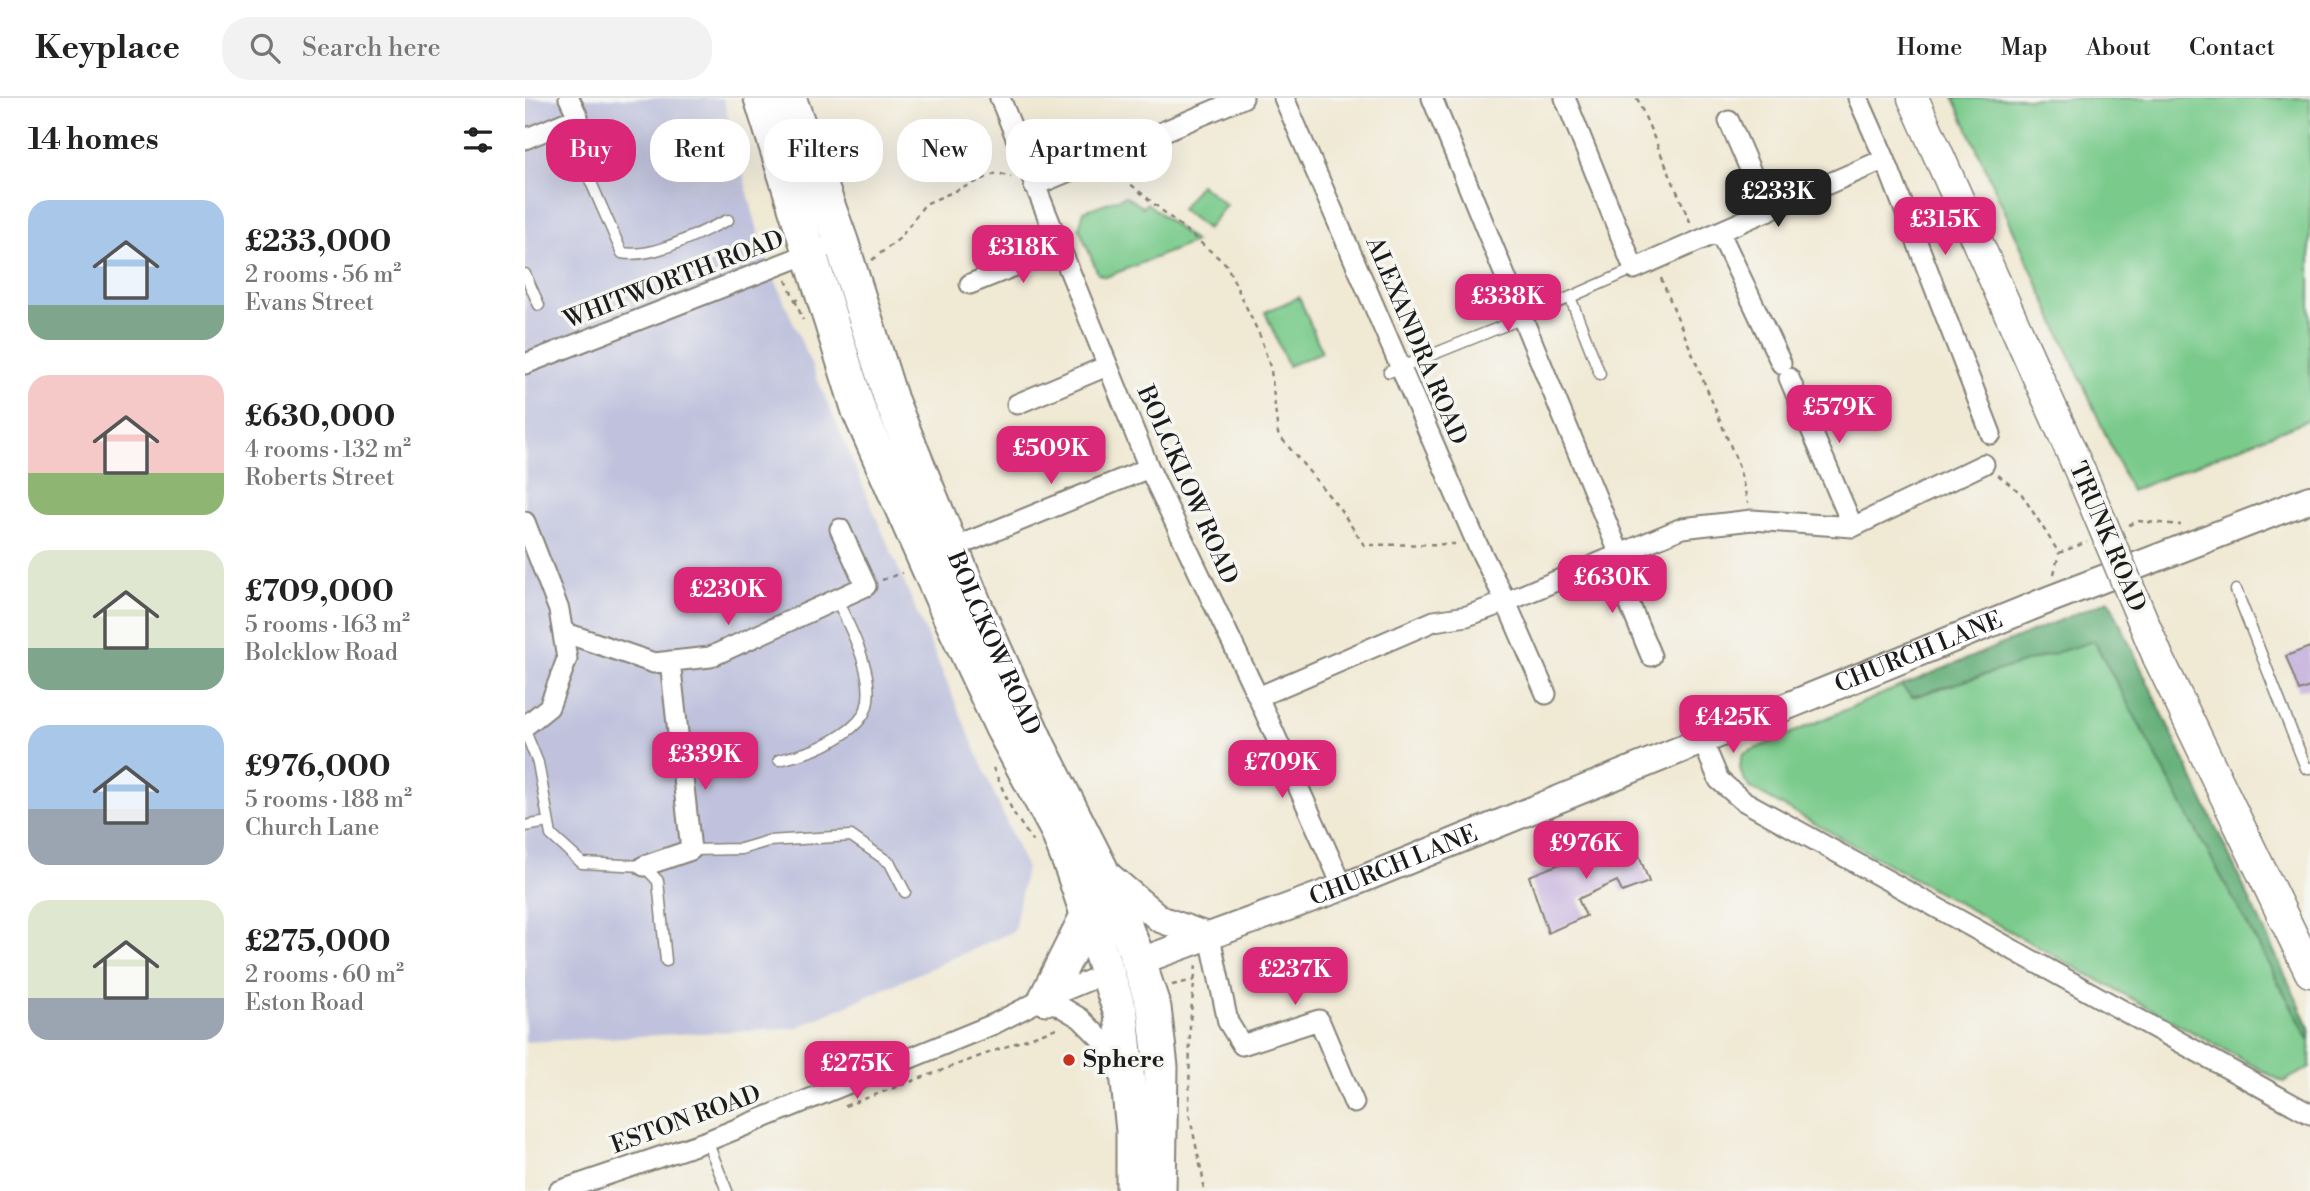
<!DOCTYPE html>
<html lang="en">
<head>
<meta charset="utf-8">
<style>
	:root { --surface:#fff; --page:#f2f2f2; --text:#222; --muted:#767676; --line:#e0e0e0; --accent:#db2777 }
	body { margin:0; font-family:"Libre Bodoni",serif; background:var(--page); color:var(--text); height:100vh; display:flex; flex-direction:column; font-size:26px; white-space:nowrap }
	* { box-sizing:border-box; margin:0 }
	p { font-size:23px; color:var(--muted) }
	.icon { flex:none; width:38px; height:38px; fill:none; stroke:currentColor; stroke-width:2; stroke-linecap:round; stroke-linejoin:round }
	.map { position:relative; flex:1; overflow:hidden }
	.drawer { display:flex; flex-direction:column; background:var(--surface); width:525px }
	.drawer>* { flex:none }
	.top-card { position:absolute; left:21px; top:21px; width:665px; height:63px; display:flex; gap:14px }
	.price { position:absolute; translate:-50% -60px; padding:0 16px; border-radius:14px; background:var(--accent); color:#fff; font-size:23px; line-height:46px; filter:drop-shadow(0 2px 4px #0008) }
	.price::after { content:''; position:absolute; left:50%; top:42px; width:21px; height:16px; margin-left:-10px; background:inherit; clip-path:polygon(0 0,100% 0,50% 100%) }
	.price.current { background:#222; color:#fff }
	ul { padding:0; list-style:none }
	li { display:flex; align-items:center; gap:21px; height:175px; padding:0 28px }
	li span { display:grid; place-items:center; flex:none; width:196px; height:140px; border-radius:21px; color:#555 }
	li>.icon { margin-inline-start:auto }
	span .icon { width:84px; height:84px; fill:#fffc; stroke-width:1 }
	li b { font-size:30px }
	h2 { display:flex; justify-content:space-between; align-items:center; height:84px; padding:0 28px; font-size:30px }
	.tag { padding:0 24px; border-radius:28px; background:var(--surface); box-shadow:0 7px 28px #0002; font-size:24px; line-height:63px }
	.tag.current { background:var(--accent); color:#fff }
	header { display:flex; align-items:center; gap:42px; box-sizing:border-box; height:98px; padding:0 35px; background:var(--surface); border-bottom:2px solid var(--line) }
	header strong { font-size:33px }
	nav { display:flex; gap:38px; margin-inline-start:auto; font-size:24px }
	.search { width:490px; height:63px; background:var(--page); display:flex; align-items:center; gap:18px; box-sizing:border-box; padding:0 24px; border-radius:28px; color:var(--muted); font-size:26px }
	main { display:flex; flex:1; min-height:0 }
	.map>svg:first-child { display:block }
</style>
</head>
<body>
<header>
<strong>Keyplace</strong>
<div class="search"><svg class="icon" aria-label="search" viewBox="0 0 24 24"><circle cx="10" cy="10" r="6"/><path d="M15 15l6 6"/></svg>Search here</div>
<nav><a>Home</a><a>Map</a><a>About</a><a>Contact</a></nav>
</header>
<main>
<section class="drawer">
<h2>14 homes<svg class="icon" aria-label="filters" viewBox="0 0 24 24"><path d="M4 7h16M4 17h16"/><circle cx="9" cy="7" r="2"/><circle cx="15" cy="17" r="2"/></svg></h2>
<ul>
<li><span style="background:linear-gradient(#a9c7e8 75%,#7fa58c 0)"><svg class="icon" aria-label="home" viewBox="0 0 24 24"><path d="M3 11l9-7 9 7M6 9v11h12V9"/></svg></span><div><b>£233,000</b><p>2 rooms · 56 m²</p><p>Evans Street</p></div></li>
<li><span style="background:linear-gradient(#f6c9c9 70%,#8fb573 0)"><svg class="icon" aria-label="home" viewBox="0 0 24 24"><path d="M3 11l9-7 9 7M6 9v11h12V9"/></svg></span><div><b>£630,000</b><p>4 rooms · 132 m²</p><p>Roberts Street</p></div></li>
<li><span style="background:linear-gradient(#dfe7d0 70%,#7fa58c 0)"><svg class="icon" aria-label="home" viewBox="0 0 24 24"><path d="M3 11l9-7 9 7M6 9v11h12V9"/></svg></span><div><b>£709,000</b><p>5 rooms · 163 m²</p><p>Bolcklow Road</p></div></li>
<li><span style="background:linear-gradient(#a9c7e8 60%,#9aa5b1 0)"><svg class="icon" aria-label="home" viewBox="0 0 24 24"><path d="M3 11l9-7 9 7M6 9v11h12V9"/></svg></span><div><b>£976,000</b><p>5 rooms · 188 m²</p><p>Church Lane</p></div></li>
<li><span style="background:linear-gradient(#dfe7d0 70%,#9aa5b1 0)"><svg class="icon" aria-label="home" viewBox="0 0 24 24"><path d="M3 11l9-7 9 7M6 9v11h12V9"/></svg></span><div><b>£275,000</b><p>2 rooms · 60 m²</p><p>Eston Road</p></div></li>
</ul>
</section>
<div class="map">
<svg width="1785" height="1093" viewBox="0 0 1785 1093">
	<rect width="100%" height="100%" fill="#f6f6f2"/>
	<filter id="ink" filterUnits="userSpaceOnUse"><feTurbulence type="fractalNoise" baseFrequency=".0143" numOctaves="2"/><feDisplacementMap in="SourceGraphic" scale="14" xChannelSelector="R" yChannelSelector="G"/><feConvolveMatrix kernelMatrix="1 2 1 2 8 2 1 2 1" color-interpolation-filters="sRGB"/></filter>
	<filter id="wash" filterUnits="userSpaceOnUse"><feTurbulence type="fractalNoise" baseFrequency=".00686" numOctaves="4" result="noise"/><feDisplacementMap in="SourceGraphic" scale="28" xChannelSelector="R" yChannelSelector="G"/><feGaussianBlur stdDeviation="1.57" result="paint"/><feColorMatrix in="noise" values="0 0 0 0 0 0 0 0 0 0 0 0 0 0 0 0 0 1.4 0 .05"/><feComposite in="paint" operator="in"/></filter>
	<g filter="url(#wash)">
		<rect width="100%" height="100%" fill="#f0e9d4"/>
		<path fill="#c0c2dd" d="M0,0H198L239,156L501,770L489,833L271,930L0,944Z"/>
		<path fill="#79ca8b" stroke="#4a7354" stroke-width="2" d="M1429,0H1785V321L1606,393Z
			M675,86L701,107L682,131L656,111Z
			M600,98L618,109L622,105L670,144L581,179L573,176L554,130L559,113Z
			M774,199L797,254L763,268L740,214Z
			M1569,542L1785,943V969L1758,984L1225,690C1216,678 1212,670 1218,656L1376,588L1388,599Z"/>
		<path fill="#62ae77" stroke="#3f654a" stroke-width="2" d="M1584,502L1785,930V943L1569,543L1387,599L1376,588Z"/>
		<g id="blocks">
			<path fill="#c2aadc" d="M1785,549V589L1774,593L1761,558Z
				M1107,738L1124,784L1097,794L1092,783L1053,801L1061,818L1023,835L1004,778Z"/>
		</g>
	</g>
	<g filter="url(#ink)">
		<use href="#blocks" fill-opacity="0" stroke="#868278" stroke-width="2"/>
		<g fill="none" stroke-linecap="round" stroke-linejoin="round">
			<defs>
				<path id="lane" d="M40,25L97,155C129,161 173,135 203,122
					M0,176L14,207
					M1045,199L1075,276
					M864,274L998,220L1109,171
					M1711,492L1781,670H1785
					M0,633L13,665L26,737L57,765L119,768L133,783L141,863
					M254,662C266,659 279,656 291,651C307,644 335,629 341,611C352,579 325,530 312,502
					M0,728L23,724
					M166,752L216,751L243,743L326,738L365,765L380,794
					M182,1043L202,1093"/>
				<path id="street" d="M475,0L624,370L733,599L818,789
					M759,0L952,446L981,504L1021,596
					M907,0L1095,457
					M1040,0L1109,171L1360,61
					M1333,0L1360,61L1466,336
					M1204,23L1243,113
					M0,41L53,19L44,0
					M509,88L718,0
					M1195,135L1256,265
					M445,186L535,150
					M0,266L316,143
					M1264,280L1328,429
					M492,306L582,268
					M0,424L34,512L42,561L24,609L0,628
					M445,443L624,370
					M1086,461L1126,558
					M38,534L129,565L185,559L341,488L315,431
					M733,599L909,523L942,518L981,504L1157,430L1227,422L1328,429L1459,366
					M1178,644L1194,682L1217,702L1785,1016
					M119,768L166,752L145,563
					M685,839L703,924L717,947L794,922L829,1005
					M521,900L555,920L600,965
					M34,1093L182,1043L469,926L512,904L589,872"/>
				<g id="secondary">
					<path d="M577,772L635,821L685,839"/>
					<path id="s1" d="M613,864L818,789L1523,502L1785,401"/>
				</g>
				<path id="primary" d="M1388,0L1558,380
					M1633,559L1785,874"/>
				<g id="highway">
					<path d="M236,0L334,313L425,519L477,630L532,732L547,771L596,916L608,1033V1093"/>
					<path id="s2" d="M264,0L316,143L366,302L452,512L514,649L576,771L609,850L629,910L636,969L634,1093"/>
					<path d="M521,900L562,818"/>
				</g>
			</defs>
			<use href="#lane" stroke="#868278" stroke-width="13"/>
			<use href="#street" stroke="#868278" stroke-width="23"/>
			<use href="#secondary" stroke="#868278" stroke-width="30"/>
			<use href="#primary" stroke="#868278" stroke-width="33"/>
			<use href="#highway" stroke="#868278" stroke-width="37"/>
			<path stroke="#868278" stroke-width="2.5" stroke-dasharray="5 5" stroke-linecap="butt" d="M1112,0L1166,126
				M598,69L603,84L701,166L735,238L746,272L753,336L815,411L839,447L931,446
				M347,162L375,140L400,106L472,75L486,79
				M1136,180L1213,366L1223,405
				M261,182L270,202L273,201
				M270,202L278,222
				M1473,377L1496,395L1534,455L1562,444
				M1604,427L1613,423L1656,427
				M1529,476L1534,455
				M357,482L377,475
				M468,670L488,714L508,744
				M671,867L665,924L664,1015L679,1085L678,1093
				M647,887L670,882
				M320,1008L534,929"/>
			<use href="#lane" stroke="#fff" stroke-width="10"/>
			<use href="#street" stroke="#fff" stroke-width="19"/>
			<use href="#secondary" stroke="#fff" stroke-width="26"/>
			<use href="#primary" stroke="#fff" stroke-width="30"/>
			<use href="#highway" stroke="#fff" stroke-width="33"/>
			<defs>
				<path id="primary-bridge" d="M1558,380L1633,559"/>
			</defs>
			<use href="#primary-bridge" stroke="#868278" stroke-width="33" stroke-linecap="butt"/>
			<use href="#primary-bridge" stroke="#fff" stroke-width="30"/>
		</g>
	</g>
	<circle fill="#c8321e" stroke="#f6f6f2" stroke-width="2.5" cx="544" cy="962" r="7"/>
	<g text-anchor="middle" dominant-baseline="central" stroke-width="7" stroke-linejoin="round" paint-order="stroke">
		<g font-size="24" fill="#1c1c1c" stroke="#f6f6f2">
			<text transform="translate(149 182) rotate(-21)">WHITWORTH ROAD</text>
			<text transform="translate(891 243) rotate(67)">ALEXANDRA ROAD</text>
			<text transform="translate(662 387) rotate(66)">BOLCKLOW ROAD</text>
			<text transform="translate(1582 439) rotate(67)">TRUNK ROAD</text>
			<text stroke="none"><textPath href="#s2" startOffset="583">BOLCKOW ROAD</textPath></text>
			<text stroke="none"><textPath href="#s1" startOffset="840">CHURCH LANE</textPath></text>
			<text stroke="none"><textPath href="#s1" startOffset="273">CHURCH LANE</textPath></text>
			<text transform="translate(161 1022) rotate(-20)">ESTON ROAD</text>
		</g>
		<g font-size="24" font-weight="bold" fill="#1c1c1c" stroke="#f6f6f2" text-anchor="start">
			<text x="558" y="962">Sphere</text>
		</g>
	</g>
</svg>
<b class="price current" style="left:1253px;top:131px">£233K</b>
<b class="price" style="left:1420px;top:159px">£315K</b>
<b class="price" style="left:498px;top:187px">£318K</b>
<b class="price" style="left:983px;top:236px">£338K</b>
<b class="price" style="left:1314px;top:347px">£579K</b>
<b class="price" style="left:526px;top:388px">£509K</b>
<b class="price" style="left:1087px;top:517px">£630K</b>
<b class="price" style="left:203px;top:529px">£230K</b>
<b class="price" style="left:1208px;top:657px">£425K</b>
<b class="price" style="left:180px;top:694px">£339K</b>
<b class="price" style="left:757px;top:702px">£709K</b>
<b class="price" style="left:1061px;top:783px">£976K</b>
<b class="price" style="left:770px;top:909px">£237K</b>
<b class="price" style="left:332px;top:1003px">£275K</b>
<div class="top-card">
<a class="tag current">Buy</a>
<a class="tag">Rent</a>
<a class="tag">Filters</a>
<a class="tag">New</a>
<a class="tag">Apartment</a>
</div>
</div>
</main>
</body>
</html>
